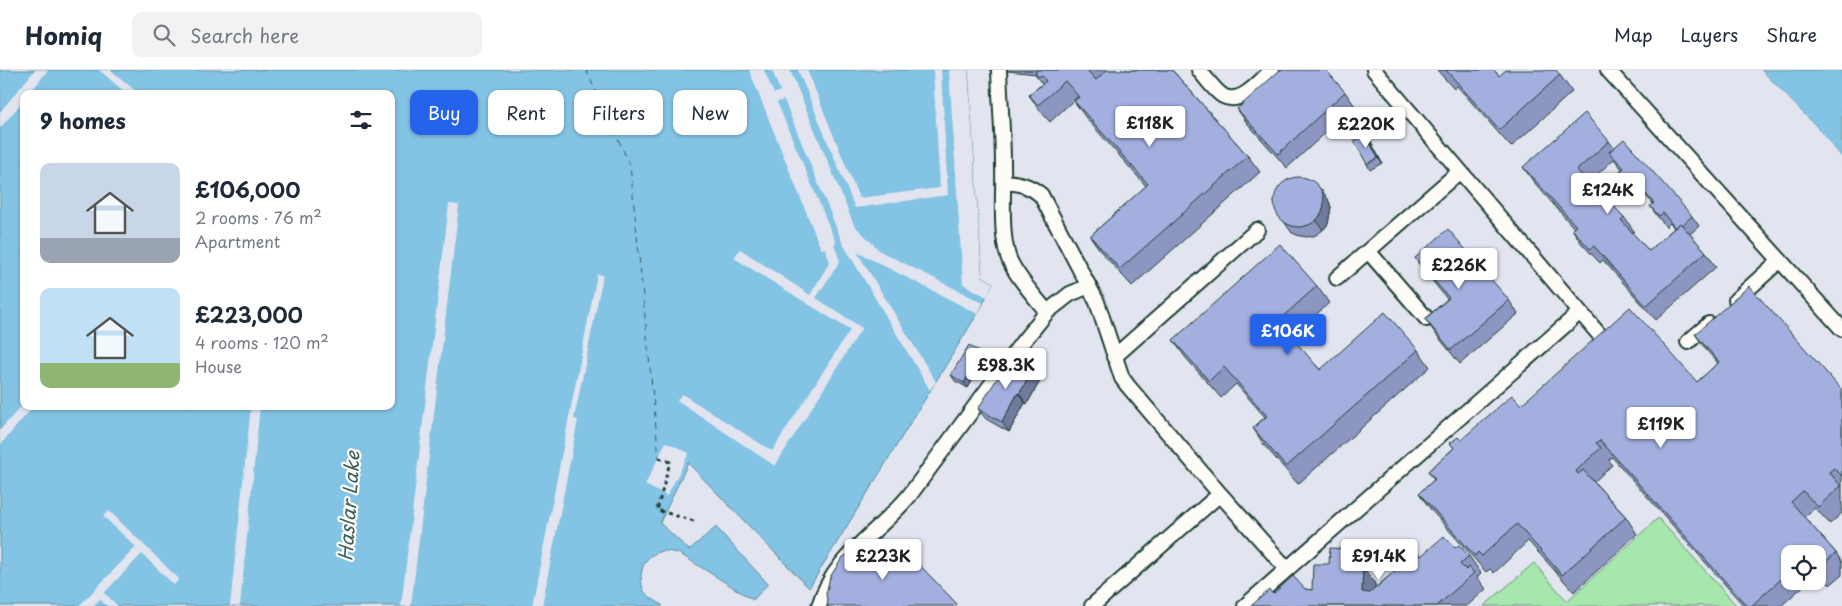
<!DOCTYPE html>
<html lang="en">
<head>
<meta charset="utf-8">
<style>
	:root { --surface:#fff; --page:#f2f2f3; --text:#1f2937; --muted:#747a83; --line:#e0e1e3; --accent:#2563eb }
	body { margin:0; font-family:"Playpen Sans",sans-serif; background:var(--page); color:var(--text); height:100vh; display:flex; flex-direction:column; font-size:19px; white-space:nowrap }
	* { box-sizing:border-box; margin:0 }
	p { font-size:16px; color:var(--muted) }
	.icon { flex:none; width:28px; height:28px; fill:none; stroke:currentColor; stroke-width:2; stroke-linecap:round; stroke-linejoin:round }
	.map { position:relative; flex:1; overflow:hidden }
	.drawer { position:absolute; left:20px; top:20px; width:375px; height:320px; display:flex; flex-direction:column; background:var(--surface); border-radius:10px; box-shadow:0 1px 4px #0004 }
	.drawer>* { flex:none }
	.hud { position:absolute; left:410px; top:20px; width:475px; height:45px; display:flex; gap:10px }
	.buttons { position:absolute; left:1781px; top:475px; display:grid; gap:10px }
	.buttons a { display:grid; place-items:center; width:45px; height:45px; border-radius:10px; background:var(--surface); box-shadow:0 1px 4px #0004; font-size:25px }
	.price { position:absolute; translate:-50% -42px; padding:0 11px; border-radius:5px; background:#fff; color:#222; font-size:16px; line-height:32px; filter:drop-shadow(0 1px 2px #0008) }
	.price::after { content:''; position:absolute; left:50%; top:30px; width:15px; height:11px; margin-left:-8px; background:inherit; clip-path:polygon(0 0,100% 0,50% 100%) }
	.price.current { background:var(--accent); color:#fff }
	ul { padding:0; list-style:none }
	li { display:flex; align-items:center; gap:15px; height:125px; padding:0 20px }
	li span { display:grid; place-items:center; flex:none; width:140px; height:100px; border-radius:10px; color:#555 }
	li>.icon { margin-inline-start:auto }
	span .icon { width:60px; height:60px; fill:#fffc; stroke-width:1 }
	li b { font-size:21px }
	h2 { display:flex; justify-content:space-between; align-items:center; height:60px; padding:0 20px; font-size:21px }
	.chip { padding:0 18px; border-radius:10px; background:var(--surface); box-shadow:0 1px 4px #0004; font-size:18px; line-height:45px }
	.chip.current { background:var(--accent); color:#fff }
	header { display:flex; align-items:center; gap:30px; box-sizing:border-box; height:70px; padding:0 25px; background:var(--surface); border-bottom:1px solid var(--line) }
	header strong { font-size:24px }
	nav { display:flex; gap:28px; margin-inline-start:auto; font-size:18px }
	.search { width:350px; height:45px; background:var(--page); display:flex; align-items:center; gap:12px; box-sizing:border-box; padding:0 18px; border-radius:10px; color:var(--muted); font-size:19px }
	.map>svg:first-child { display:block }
</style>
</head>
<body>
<header>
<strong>Homiq</strong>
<div class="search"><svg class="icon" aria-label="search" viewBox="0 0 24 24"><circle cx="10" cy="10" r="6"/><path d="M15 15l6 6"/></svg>Search here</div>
<nav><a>Map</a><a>Layers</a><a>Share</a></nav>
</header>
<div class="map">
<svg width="1842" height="536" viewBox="0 0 1842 536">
	<rect width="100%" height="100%" fill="#e2e5f0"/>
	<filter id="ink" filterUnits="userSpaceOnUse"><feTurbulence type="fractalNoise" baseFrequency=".02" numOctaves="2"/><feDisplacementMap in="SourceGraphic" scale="10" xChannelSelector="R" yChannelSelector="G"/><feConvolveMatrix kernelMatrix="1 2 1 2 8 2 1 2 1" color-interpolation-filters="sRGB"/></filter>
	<g filter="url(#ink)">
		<path fill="#a7e6ad" stroke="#639270" d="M1658,448L1737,536H1484L1534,493L1567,531Z"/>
		<path fill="#83c3e3" stroke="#5b8d9d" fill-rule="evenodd" d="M0,0H968L982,206L993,213L981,238L809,518L688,393L660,453L689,480L716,457L768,514L753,530L680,484C672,482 664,479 656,483C641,489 638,508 644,521C648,527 657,531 663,536H0ZM24,24H391V336H24Z
			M1761,0H1842V88L1822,63Z"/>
		<path fill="#e2e5f0" d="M35,0H48L29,24H24V30L0,58V42Z
			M99,0H111L139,24H127Z
			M749,0H764L774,24L780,21L772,0H790L854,155L880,181L983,233L978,244L857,182L936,312L930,320L843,174L784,30L777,32L836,173L834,174L840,191L816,228L862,258L775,396L677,330L682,324L772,381L850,260L734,188L740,179L810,225L830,192L825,178L821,179Z
			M798,0H807L859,128L940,118L933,0H941L948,125L855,138Z
			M949,0H968L982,206L993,213L987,227L963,214Z
			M1758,0H1761L1822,63L1842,88V91Z
			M449,134L459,135L411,536H401Z
			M597,204L603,205L574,349L578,350L542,536H532Z
			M24,333V336H34L0,375V360Z
			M251,336H260L240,536H230Z
			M666,372L689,383L667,426L645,415Z
			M109,441L179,509L174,515L142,484L104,523L118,536H107L100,529L93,536H79L136,477L103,446Z"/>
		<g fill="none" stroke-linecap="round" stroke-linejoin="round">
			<path stroke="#385e60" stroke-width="1" stroke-dasharray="6 5" stroke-linecap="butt" d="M586,0L630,95L659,388"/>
			<defs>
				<path id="service" d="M1199,0C1206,8 1214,20 1223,26C1241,36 1261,10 1272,0
					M1374,0L1603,269
					M1608,0L1842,259
					M1004,112C1019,113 1029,115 1041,125L1097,232L1122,308L1128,316L1220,424L1092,536
					M1368,181L1427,249
					M1337,208L1460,101
					M1736,230L1780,190
					M1047,242L1070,224L1089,216
					M1688,272L1709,254
					M1114,287L1257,160
					M1220,424L1287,499
					M819,536C834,486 877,464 909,426L1021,274L1047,242C1036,228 1013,203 1008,186C1000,162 1004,122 1003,95C1003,63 1000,32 999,0
					M1245,536L1580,242"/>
			</defs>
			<use href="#service" stroke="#1f3d34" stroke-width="18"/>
			<path stroke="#1f3d34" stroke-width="3" stroke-dasharray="4 4" stroke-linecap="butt" d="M659,388L670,392L657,440L697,452"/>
			<use href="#service" stroke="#fdfcf7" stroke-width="14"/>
		</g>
		<path fill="#8c96c0" stroke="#1f3d34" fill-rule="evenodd" d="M1007,0H1172L1248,86L1260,102L1132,216L1102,183L1090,166L1146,116L1086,48L1074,31L1078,28L1077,27L1050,52L1041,42L1029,25L1042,14L1036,6V4L1008,1Z
			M1437,0H1494L1499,6L1560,5L1572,22L1511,77L1457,16L1454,19Z
			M1345,22L1355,36L1287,98L1247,53L1237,39Z
			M1370,70L1382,93L1370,100L1367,94Z
			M1609,71L1614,78L1692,146L1699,156L1690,164L1706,182L1716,197L1656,250L1603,190L1600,193L1582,174L1572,159L1574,158L1533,111L1523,97ZM1614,89L1622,99L1619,102L1626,112L1636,122L1640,119L1653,134L1650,136L1658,147L1666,157L1670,153L1674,158L1649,181L1632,163L1634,161L1624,147L1605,131L1588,113Z
			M1328,129L1331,137L1328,154L1323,160L1316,165L1308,167L1300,166L1292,163L1275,139Z
			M1415,188L1509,230L1518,244L1460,294L1435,263L1425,249L1447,229L1425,202Z
			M1317,216L1329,233L1291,267L1320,300L1418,280L1430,297L1298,414L1264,375L1253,358L1265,347L1236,314L1221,328L1185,287L1173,270Z
			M1695,264L1842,320V443L1830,454L1815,438L1804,447L1836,483L1842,492V505L1830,515L1819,503L1818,504V484H1790V511H1809L1781,536H1744L1612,387L1609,390L1612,395L1594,412L1626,447L1637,464L1574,522L1528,471L1494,503L1490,499L1486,502L1431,440L1419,423L1434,410L1428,401L1454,378L1450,373L1461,370L1521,335L1697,312L1718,293L1707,281Z
			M981,283L985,288L968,318L955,311L951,305Z
			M1033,301L1040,311L1027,334L1025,333L1009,362L986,349L978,339Z
			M1455,478L1469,486L1481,503L1477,507L1486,519L1467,536H1251L1273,524L1305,519L1312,520L1329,494L1349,479L1360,497H1363L1375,514V518L1404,493L1398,484L1421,486Z"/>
		<path fill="#727a9c" stroke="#1f3d34" d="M1366,65L1370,70L1382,93L1378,88Z
			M1321,119L1328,129L1331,137L1328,154L1323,160L1316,150Z
			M981,283L985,288L968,318L964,313Z
			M1033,301L1040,311L1027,334L1019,324Z
			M1018,323L1025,333L1009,362L1002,352Z
			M1349,479L1361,496L1360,513L1348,496Z
			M1363,497L1375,514L1374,536L1362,522Z"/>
		<path fill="#a3afdf" stroke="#1f3d34" d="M1036,0H1087L1096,10L1107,0H1172L1248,86L1120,199L1090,166L1148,114L1074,31L1079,27L1065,11L1038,35L1029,25L1046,11L1042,6H1036Z
			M1280,0H1326L1345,22L1278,84L1237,39Z
			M1446,0H1494L1499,6L1506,0H1556L1560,5L1499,60Z
			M1585,43L1609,71L1577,100L1605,131L1607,129L1624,147L1621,150L1649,181L1680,153L1706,182L1646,236L1594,176L1590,179L1572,159L1576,156L1523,97Z
			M1366,65L1378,88L1367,94L1354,71Z
			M1624,69L1692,146L1682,155L1680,153L1675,158L1663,143L1659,146L1650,136L1654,133L1632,109L1629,112L1619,102L1624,98L1609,82Z
			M1274 132a25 25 0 1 1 50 0a25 25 0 1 1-50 0Z
			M1448,159L1509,230L1451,280L1425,249L1449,228L1415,188Z
			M1280,174L1317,216L1278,251L1320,300L1385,242L1418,280L1286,397L1253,358L1267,346L1224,297L1209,311L1173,270Z
			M1749,216L1842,320V406L1834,398L1829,402L1841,416L1818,437L1803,421L1791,432L1836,483L1818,498V484H1790V501L1751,536H1747L1600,370L1596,373L1601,378L1576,401L1578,404L1583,400L1626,447L1562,505L1517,454L1482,486L1478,482L1475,486L1419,423L1435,409L1428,401L1454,378L1450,373L1458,367L1461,370L1512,325L1521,335L1630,237L1697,312L1719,292L1695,264Z
			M969,275L981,283L964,313L951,305Z
			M1010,288L1033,301L1019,324L1018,323L1002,352L978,339Z
			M1444,466L1455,478L1459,475L1469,486L1460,494L1466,500L1469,497L1474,503L1437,536H1251L1269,520L1273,524L1293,506L1305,519L1312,520L1313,494H1329L1330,478L1349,479L1348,496L1363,497L1362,522L1370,523L1405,492L1398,484L1410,474L1421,486Z
			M880,473L895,477L910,485L957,534L954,536H828L826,524L830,507L843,487L861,477Z"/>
	</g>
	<g text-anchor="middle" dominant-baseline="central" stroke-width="4.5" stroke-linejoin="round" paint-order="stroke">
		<g font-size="19" font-style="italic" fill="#385e60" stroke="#fdfcf7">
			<text transform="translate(348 436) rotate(-86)">Haslar Lake</text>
		</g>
	</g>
</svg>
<div class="buttons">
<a><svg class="icon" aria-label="locate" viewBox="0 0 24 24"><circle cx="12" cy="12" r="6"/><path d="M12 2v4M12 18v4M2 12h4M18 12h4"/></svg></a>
</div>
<b class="price" style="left:1150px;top:78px">£118K</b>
<b class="price" style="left:1366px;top:79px">£220K</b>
<b class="price" style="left:1608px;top:145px">£124K</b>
<b class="price" style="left:1459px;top:220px">£226K</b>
<b class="price current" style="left:1288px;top:286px">£106K</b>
<b class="price" style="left:1006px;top:320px">£98.3K</b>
<b class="price" style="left:1661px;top:379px">£119K</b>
<b class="price" style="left:883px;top:511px">£223K</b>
<b class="price" style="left:1379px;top:511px">£91.4K</b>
<div class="hud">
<a class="chip current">Buy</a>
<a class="chip">Rent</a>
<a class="chip">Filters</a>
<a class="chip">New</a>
</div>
<section class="drawer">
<h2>9 homes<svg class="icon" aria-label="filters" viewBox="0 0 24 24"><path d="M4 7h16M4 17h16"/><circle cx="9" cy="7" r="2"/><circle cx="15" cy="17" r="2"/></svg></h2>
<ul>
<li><span style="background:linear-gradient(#c9d6e8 75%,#9aa5b1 0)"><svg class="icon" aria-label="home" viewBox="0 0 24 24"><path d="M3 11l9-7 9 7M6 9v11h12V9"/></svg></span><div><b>£106,000</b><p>2 rooms · 76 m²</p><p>Apartment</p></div></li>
<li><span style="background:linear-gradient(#bfe0f5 75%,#8fb573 0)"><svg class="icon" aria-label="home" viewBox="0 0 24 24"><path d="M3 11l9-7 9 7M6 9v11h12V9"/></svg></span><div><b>£223,000</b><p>4 rooms · 120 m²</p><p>House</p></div></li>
</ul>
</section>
</div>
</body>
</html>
